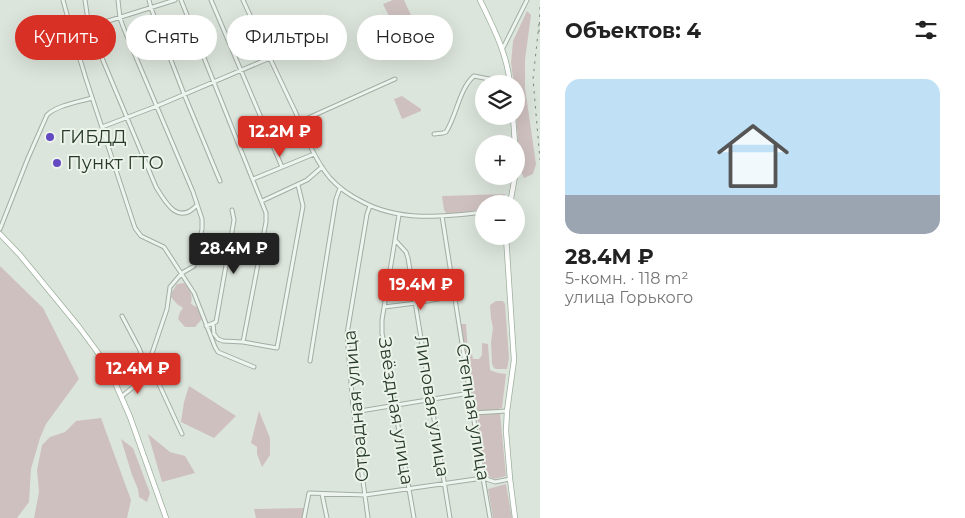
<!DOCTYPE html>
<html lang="ru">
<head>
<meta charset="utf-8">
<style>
	:root { --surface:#fff; --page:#f2f2f2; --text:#222; --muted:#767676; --accent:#d93025 }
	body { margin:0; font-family:Montserrat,sans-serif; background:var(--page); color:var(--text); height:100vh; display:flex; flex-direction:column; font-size:19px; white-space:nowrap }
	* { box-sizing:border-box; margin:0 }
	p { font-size:16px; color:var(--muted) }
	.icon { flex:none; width:28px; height:28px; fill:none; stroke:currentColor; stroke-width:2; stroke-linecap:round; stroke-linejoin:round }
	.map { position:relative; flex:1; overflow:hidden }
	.sheet { display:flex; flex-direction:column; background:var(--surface); width:425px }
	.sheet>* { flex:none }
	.banner { position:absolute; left:15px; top:15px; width:450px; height:45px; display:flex; gap:10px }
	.controls { position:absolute; left:475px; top:75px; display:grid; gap:10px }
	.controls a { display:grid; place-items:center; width:50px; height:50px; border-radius:50%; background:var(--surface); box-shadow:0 5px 20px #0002; font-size:25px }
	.price { position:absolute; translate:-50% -42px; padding:0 11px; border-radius:5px; background:var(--accent); color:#fff; font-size:16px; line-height:32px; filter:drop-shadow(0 1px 2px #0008) }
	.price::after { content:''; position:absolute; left:50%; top:30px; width:15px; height:11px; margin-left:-8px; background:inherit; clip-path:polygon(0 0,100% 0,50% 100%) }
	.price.active { background:#222; color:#fff }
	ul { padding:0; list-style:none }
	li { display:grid; align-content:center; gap:10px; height:265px; padding:0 25px }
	li span { display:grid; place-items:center; height:155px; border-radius:15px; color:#555 }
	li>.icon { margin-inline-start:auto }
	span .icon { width:90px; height:90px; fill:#fffc; stroke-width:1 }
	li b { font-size:21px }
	h2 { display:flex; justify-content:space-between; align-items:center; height:60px; padding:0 25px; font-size:21px }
	.chip { padding:0 18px; border-radius:22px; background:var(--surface); box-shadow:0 5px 20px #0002; font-size:18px; line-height:45px }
	.chip.active { background:var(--accent); color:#fff }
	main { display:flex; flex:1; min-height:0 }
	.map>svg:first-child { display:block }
</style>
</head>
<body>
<main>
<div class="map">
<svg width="540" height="518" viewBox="0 0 540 518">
	<rect width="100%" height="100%" fill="#dce5dc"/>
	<path fill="#cec0be" d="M393,0H404L419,33L402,42L383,4Z
		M527,11L531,15L525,60V88L536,164L533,174L524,178L520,169L516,113V84H514L511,63L513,41Z
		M402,96L421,109V111L402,119L394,99Z
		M505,194L504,204H484V209L450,214L446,213L444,210L442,196Z
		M0,266L43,308L79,379L46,424L40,438L31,469L29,502L17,518H0Z
		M184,283C190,289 193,295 191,304L198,308L202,319L195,327H185L178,319L180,312L183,308L177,304L171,297L172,292L177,284Z
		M496,301H503L505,304L509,358L507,369H496L494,368L492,364L491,342L493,328L491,318L490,305Z
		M460,324H466L468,353L472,354L473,359H479L482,355V343L488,344L490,370L498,373L506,374L502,408L489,411L477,410L468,371Z
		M189,386L236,416L214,438L181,422L184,402Z
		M259,411L270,438V455L262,467L257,454V447L251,443Z
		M500,413L506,476L494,479L485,475L477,415Z
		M101,418L131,500L127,518H34L39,492L37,470L42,445L50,437L65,432L76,421Z
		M148,434L170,452L185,456L195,473L162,482Z
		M121,439L133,448L150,493L147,502L139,497L138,489L132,475Z
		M506,484L512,518H493L488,489Z
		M304,508L302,518H256L254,509Z"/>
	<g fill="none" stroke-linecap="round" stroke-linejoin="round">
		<defs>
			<path id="minor" d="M63,0L72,33L86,79L135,228L141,236L164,247L194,293L215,347L218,352L254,367
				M85,0L89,27L156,187C165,202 178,226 197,205
				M118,0L120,18L124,29L193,192L202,219V229L194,266L182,273L170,287L167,309L147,368
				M149,0L151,8L184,94L220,181
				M181,0L266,213V222L243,342
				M211,0L282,167
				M243,0C260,37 277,74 295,111C305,134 314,159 330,178C339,188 349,195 361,201C399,222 442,217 484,212
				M71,31L89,27L175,0
				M503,48L527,0
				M299,122L395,79
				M102,127L157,106L270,58
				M434,134L443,133L446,132C457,115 459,89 474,76L494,80H510
				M253,179L314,154
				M262,201L307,180L322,167
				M399,215L382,320V333L414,518
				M442,216L483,478L490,518
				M0,229L28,158L47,115C57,105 79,102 92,98
				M395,240L406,252L408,258L450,518
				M384,307L416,303L454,296
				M122,316L139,348L147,368L143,379L158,382L182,434
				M213,323L214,334L218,339L223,341L243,342L277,348L303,206L298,185
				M206,326L216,322L234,220L232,210
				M310,361L336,199L340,188
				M121,397L143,379
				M354,412L470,393
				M473,413L507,411
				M322,494L327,518
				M304,518L309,493L365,495L483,478L495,482L510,479
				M368,518L353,407L347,334L367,214L370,206"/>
			<path id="major" d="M480,0C493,27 507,53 510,84
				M513,116L515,144
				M510,204L515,176
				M0,234L20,255L79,327L96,350L107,367L113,378L130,417L166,518
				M506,236L514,360L507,411L506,431L510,479L515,518"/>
		</defs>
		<use href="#minor" stroke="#a2aea2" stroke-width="5"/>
		<use href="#major" stroke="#9db09d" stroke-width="6"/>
		<use href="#minor" stroke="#eef4ef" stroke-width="3"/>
		<use href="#major" stroke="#fff" stroke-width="4.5"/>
		<path stroke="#778d77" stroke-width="1" stroke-dasharray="2.5 5" stroke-linecap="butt" d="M539,24L533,79L540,160
			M539,32L540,7"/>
	</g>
	<g fill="#6349c2" stroke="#ecf3eb" stroke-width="2">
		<circle cx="50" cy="137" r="5"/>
		<circle cx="57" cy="163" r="5"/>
	</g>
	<g text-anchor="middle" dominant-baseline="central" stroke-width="4" stroke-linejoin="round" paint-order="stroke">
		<g font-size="18" fill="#273a27" stroke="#ecf3eb" text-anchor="start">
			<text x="60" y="137">ГИБДД</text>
			<text x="67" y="163">Пункт ГТО</text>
		</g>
		<g font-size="18" fill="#273a27" stroke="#ecf3eb">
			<text transform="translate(356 406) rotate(-95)">Отрадная улица</text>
			<text transform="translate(432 406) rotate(81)">Липовая улица</text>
			<text transform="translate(396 411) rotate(81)">Звёздная улица</text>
			<text transform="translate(473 412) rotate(81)">Степная улица</text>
		</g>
	</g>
</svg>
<div class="controls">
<a><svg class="icon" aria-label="layers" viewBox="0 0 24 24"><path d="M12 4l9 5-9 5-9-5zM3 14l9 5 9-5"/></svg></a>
<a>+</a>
<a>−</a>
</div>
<b class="price" style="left:280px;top:158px">12.2M ₽</b>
<b class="price active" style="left:234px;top:275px">28.4M ₽</b>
<b class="price" style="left:421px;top:311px">19.4M ₽</b>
<b class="price" style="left:138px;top:395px">12.4M ₽</b>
<div class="banner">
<a class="chip active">Купить</a>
<a class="chip">Снять</a>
<a class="chip">Фильтры</a>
<a class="chip">Новое</a>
</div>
</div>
<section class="sheet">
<h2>Объектов: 4<svg class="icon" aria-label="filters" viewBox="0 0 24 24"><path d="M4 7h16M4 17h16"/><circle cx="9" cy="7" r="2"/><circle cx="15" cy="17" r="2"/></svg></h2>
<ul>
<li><span style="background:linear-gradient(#bfe0f5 75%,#9aa5b1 0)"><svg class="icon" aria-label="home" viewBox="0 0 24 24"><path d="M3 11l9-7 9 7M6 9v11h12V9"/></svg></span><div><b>28.4M ₽</b><p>5-комн. · 118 m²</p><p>улица Горького</p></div></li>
</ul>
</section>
</main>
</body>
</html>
